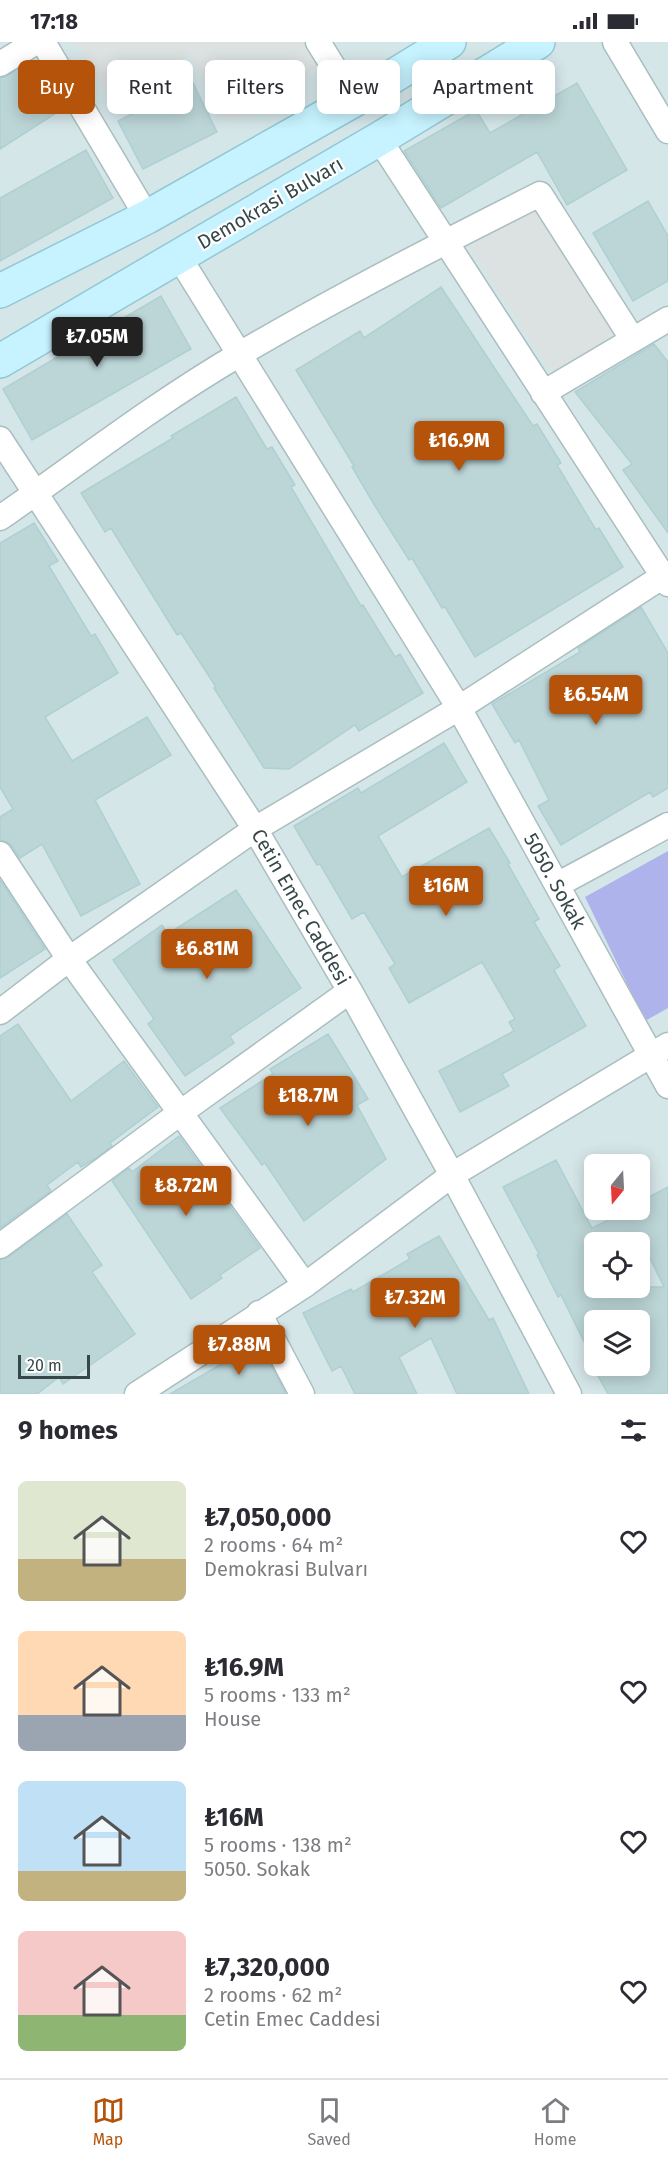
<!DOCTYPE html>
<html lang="en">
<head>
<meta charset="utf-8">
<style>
	:root { --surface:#fff; --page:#f7f7f7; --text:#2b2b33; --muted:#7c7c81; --line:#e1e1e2; --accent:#b45309 }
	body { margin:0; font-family:"Fira Sans",sans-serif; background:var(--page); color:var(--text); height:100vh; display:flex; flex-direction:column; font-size:22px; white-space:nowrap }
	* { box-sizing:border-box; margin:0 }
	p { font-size:20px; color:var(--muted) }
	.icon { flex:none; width:33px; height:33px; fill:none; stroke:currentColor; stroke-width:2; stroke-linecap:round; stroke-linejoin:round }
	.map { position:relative; height:1352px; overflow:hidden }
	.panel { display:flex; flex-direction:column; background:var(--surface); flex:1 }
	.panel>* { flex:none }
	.top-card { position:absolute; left:18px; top:18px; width:633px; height:54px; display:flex; gap:12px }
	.needle { width:39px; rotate:198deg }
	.tools { position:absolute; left:584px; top:1112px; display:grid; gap:12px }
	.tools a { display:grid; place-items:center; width:66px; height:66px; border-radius:9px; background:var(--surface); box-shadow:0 3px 15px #0003; font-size:30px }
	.scale { position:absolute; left:18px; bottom:15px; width:72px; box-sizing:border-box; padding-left:6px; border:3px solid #354748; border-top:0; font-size:16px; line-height:21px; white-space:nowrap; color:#354748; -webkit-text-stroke:4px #fff; paint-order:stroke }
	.price { position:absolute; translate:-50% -51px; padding:0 14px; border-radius:6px; background:var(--accent); color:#fff; font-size:20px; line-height:39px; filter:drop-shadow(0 2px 3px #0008) }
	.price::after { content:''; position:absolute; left:50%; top:36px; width:18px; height:14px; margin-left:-9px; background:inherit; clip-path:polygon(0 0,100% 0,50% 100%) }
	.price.on { background:#222; color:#fff }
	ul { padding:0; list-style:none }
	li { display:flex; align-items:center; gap:18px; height:150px; padding:0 18px }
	li span { display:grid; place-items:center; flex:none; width:168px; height:120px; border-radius:9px; color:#555 }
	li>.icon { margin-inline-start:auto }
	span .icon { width:72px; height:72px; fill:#fffc; stroke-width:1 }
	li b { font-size:26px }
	h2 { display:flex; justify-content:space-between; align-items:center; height:72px; padding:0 18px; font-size:26px }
	.chip { padding:0 21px; border-radius:9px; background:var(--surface); box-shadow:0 3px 15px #0003; font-size:21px; line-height:54px }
	.chip.on { background:var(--accent); color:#fff }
	.status { display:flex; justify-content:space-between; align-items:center; height:42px; padding:0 30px; background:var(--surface); direction:ltr }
	.status svg { height:16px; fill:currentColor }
	.menu { display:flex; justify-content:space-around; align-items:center; height:84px; border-top:2px solid var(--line); background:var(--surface); font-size:16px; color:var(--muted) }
	.menu a { display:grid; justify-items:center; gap:3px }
	.menu .on { color:var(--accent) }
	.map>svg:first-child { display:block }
</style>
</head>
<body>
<div class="status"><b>17:18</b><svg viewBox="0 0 49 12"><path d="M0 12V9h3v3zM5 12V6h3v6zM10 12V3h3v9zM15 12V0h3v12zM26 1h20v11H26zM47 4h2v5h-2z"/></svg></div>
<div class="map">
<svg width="668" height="1352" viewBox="0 0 668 1352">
	<rect width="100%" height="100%" fill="#e7f2f4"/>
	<path fill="#d5e6e9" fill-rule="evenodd" d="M0,0H668V1352H0ZM594,1122H639V1167H594ZM594,1200H639V1245H594ZM594,1278H639V1323H594Z"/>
	<path fill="#aeb4eb" d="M668,809V966L645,979L585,855Z"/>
	<path fill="#dce2e2" d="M74,0H307L321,23L230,79L190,13L112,60Z
		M536,161L624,296L557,339L469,204Z"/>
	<path fill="#bcd5d7" stroke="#aed0d2" stroke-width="1.5" fill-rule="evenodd" d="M25,23L56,71L0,107V36L7,34Z
		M193,41L217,90L143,127L118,79Z
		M577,41L627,128L567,163L537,110L441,166L404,109L476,68L490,91Z
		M86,108L113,156L0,219V156Z
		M648,159L668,194V239L633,259L593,191Z
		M441,245L533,384L537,382L561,421L557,423L596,488L599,486L623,525L475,615L445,565L442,566L412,516L409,518L375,464L352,425L354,424L296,328L360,289L364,296Z
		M161,254L191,307L32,398L3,347Z
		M654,302L668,320V491L623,428L632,422L575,350Z
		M236,355L267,407L272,405L295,443L291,445L361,564L363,563L395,615L400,612L423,651L359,689L355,683L289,727L264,726L214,646L216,645L181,591L177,593L111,486L105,490L81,451L173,396L171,394Z
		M34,481L58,519L49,524L91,594L95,592L118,631L45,675L72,719L147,675L171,713L95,758L140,842L81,874L42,802L20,816L12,804L7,800L0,798V775L13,767L0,745V501Z
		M641,565L668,611V746L653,755L650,750L561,803L538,764L549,758L519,698L515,701L492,662L580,610L578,606Z
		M444,701L467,740L378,794L402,835L489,786L510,821L508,822L539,877L534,880L560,924L554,928L586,984L502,1032L509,1044L460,1070L439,1029L514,989L509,980L515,977L482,920L409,961L389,926L395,922L364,870L352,877L320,822L317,823L294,784L358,746L361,751Z
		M0,838L45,907L0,936Z
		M236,848L301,946L230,994L234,1001L185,1034L148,982L154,977L113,918L162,883L168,892Z
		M18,982L71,1059L124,1019L158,1065L110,1101L112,1104L96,1116L81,1125L78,1120L47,1143L51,1149L0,1186V994Z
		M328,992L368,1057L357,1063L386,1117L304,1179L265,1121L262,1123L220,1066L273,1032L270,1027Z
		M179,1094L260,1206L220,1233L222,1236L191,1257L112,1139L129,1126L132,1130Z
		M556,1118L592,1186L631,1167H639V1160L668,1145V1352H608L592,1323H639V1278H594V1320L561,1253L558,1255L537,1213L539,1212L503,1145ZM594,1200H642L664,1245H594Z
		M67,1172L102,1223L92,1230L135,1292L63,1342L59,1335L37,1352H0V1218L8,1215Z
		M439,1194L489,1278L493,1276L529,1352H457L431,1296L399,1315L417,1352H355L341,1324L332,1329L303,1271L351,1247L353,1250L410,1217L407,1212Z
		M257,1297L286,1352H170L232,1316L229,1312Z"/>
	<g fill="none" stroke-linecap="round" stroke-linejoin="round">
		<defs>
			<path id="street" d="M43,0L147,175
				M318,0L354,58
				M615,0L668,89
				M0,22L36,0
				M379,97L668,542
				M179,215L459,666L668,1044
				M543,351L668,277
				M0,397L255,787L350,949L452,1133L569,1352
				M0,476C79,421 156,361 240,312C337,255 438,203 540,152L633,298
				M0,812L69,917L305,1243
				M557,843L668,783
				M0,970L69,917L255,787L459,666L668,531
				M0,1204L180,1071L350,949
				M259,1271L302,1352
				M137,1352L305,1243L452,1133L668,1003"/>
			<path id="secondary" d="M0,249L147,175L354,58L449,0
				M0,319L379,97L538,0"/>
		</defs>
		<use href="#street" stroke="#a9bec0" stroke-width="27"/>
		<use href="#secondary" stroke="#92c8d4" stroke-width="36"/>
		<use href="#street" stroke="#fff" stroke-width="24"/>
		<use href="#secondary" stroke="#c6f3ff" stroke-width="33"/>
	</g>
	<g text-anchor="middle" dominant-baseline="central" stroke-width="4.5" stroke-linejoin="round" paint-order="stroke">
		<g font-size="20" fill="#354748" stroke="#fff">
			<text transform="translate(270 161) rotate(-30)">Demokrasi Bulvarı</text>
			<text transform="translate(555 839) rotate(61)">5050. Sokak</text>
			<text transform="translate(301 865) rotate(60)">Cetin Emec Caddesi</text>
		</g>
	</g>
</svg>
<div class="tools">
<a><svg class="needle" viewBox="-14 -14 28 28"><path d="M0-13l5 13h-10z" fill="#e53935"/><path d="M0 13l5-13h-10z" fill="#7c7c81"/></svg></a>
<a><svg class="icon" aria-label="locate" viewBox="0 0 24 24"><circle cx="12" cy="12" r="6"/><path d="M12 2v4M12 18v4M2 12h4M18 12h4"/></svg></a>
<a><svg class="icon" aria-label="layers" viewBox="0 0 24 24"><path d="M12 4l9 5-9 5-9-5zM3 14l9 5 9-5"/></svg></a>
</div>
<div class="scale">20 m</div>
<b class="price on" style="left:97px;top:326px">₺7.05M</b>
<b class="price" style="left:459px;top:430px">₺16.9M</b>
<b class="price" style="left:596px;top:684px">₺6.54M</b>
<b class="price" style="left:446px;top:875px">₺16M</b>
<b class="price" style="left:207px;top:938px">₺6.81M</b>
<b class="price" style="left:308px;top:1085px">₺18.7M</b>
<b class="price" style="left:186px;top:1175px">₺8.72M</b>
<b class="price" style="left:415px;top:1287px">₺7.32M</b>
<b class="price" style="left:239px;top:1334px">₺7.88M</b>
<div class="top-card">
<a class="chip on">Buy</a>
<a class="chip">Rent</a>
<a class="chip">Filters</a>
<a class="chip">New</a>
<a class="chip">Apartment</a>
</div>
</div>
<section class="panel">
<h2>9 homes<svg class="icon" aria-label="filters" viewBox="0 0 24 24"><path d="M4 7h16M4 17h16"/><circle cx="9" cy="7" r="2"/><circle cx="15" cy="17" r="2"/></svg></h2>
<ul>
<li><span style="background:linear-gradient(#dfe7d0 65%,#c2b280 0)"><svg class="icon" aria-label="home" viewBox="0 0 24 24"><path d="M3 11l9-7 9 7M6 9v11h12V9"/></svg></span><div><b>₺7,050,000</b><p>2 rooms · 64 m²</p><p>Demokrasi Bulvarı</p></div><svg class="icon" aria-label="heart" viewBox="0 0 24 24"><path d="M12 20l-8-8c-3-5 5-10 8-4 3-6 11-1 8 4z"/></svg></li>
<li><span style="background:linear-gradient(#ffd9b3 70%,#9aa5b1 0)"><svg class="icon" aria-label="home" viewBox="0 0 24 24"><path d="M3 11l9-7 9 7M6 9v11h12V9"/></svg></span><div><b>₺16.9M</b><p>5 rooms · 133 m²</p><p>House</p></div><svg class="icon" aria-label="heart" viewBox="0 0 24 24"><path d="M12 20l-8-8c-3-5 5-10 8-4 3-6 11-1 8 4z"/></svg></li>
<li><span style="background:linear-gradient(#bfe0f5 75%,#c2b280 0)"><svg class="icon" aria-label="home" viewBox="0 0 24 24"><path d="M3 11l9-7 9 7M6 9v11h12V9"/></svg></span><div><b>₺16M</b><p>5 rooms · 138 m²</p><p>5050. Sokak</p></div><svg class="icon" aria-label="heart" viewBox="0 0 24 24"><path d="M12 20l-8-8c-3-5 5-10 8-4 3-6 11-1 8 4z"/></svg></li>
<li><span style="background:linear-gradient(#f6c9c9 70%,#8fb573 0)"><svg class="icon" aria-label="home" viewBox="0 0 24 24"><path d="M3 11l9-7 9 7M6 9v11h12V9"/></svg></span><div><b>₺7,320,000</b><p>2 rooms · 62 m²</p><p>Cetin Emec Caddesi</p></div><svg class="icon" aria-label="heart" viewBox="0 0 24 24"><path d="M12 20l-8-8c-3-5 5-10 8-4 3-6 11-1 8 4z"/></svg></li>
</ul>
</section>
<nav class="menu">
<a class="on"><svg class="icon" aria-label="map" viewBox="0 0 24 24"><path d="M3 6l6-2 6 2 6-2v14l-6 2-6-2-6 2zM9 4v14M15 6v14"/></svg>Map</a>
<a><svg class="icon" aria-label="saved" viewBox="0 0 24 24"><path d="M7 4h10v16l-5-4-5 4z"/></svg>Saved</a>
<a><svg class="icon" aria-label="home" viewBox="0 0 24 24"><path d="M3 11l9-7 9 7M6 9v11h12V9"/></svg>Home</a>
</nav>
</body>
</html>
